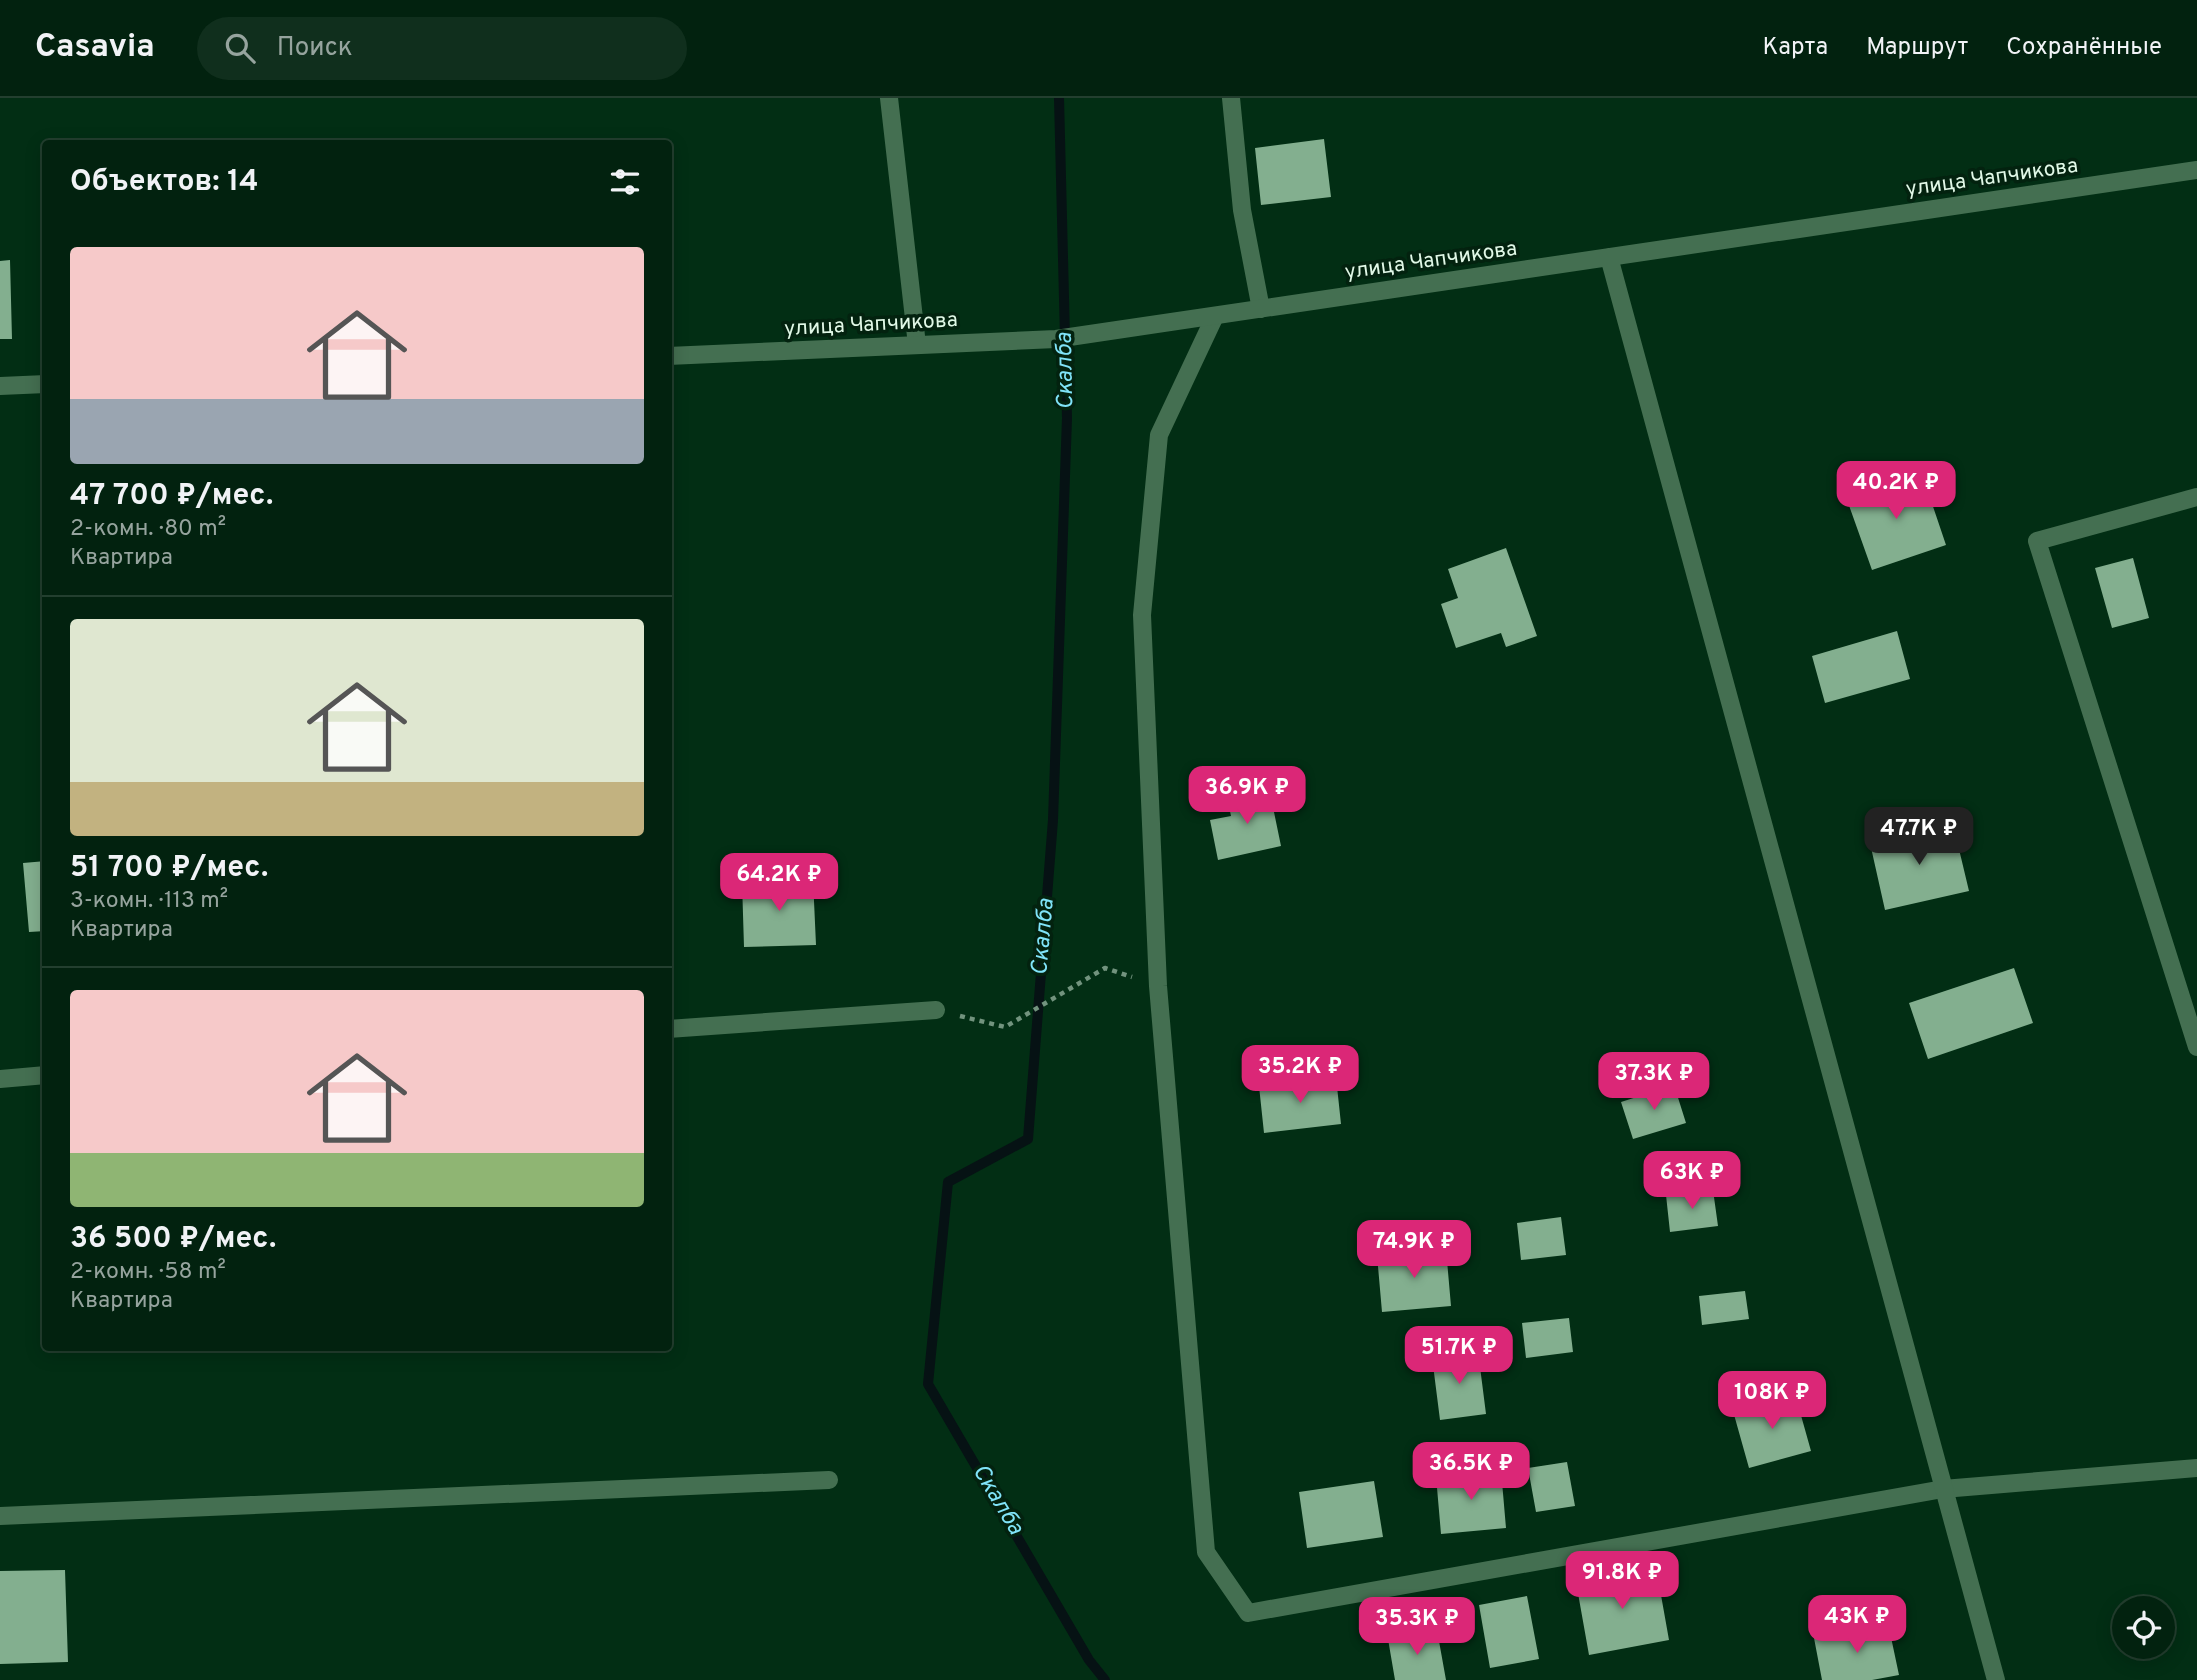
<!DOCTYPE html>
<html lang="ru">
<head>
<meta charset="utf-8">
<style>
	:root { --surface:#02220f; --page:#102f1d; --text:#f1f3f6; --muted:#96a49e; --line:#233f2f; --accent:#db2777 }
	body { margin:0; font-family:Overpass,sans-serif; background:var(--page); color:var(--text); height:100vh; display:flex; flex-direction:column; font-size:26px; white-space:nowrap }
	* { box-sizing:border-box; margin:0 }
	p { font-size:23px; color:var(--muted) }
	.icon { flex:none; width:38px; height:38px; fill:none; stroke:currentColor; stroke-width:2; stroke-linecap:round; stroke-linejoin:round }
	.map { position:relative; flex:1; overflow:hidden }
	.drawer { position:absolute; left:42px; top:42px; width:630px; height:1211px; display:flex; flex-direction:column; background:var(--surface); border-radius:7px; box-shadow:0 4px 18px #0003,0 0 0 2px var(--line) }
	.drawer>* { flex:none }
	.tools { position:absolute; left:2112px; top:1498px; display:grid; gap:14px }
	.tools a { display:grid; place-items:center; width:63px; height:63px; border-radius:50%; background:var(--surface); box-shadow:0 4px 18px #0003,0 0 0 2px var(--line); font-size:35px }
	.price { position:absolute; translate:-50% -60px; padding:0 16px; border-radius:14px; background:var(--accent); color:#fff; font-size:23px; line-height:46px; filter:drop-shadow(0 2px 4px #0008) }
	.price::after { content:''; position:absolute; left:50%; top:42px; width:21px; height:16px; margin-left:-10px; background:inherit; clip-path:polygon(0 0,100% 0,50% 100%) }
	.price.active { background:#222; color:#fff }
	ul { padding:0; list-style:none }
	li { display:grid; align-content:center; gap:14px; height:371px; padding:0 28px }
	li+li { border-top:2px solid var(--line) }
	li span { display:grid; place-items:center; height:217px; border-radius:7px; color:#555 }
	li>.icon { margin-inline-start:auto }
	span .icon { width:126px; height:126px; fill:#fffc; stroke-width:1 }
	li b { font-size:30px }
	h2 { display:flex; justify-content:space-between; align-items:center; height:84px; padding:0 28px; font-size:30px }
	header { display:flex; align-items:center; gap:42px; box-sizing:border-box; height:98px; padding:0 35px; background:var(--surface); border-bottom:2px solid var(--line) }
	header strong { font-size:33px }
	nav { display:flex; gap:38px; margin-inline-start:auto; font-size:24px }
	.search { width:490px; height:63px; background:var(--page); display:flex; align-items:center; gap:18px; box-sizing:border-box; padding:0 24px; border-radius:38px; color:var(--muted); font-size:26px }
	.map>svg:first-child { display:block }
</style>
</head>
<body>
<header>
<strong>Casavia</strong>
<div class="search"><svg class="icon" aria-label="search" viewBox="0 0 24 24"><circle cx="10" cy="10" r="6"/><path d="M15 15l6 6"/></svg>Поиск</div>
<nav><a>Карта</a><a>Маршрут</a><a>Сохранённые</a></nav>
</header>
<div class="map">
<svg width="2197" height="1582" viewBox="0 0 2197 1582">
	<rect width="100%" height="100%" fill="#022e14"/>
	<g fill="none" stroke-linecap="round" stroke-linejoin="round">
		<path stroke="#061214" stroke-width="10" d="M1059,0L1067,320L1053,722L1028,1041L948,1084L928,1286L1089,1562L1105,1582"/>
	</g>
	<path fill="#83af8f" d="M1324,41L1331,99L1261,107L1255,50Z
		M10,162L12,241H0V163Z
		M1921,373L1946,447L1872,472L1846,399Z
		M1506,450L1537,538L1506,549L1501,535L1456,550L1441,506L1458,500L1448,471Z
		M2133,460L2149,520L2112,530L2095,470Z
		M1897,533L1910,581L1825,605L1812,558Z
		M1269,690L1281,748L1218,762L1210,722L1231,718L1227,699Z
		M1953,726L1969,793L1885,812L1870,745Z
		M46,763V833L29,834L23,765Z
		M813,781L816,847L744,849L742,784Z
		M2014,870L2033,925L1928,961L1909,905Z
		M1336,979L1341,1026L1264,1035L1259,988Z
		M1674,987L1686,1025L1633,1041L1621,1004Z
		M1713,1092L1718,1128L1670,1134L1666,1097Z
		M1561,1119L1566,1157L1521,1162L1517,1125Z
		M1446,1151L1451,1208L1382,1214L1377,1157Z
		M1745,1193L1749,1221L1702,1227L1699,1198Z
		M1569,1220L1573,1254L1526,1260L1522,1225Z
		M1478,1253L1486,1316L1440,1322L1432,1259Z
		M1795,1296L1811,1353L1749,1370L1733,1313Z
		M1567,1364L1575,1408L1536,1414L1528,1370Z
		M1501,1372L1506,1430L1441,1436L1436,1378Z
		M1374,1383L1383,1439L1307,1450L1299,1394Z
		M1656,1469L1669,1542L1589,1557L1576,1484Z
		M65,1472L68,1564L0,1566V1473Z
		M1527,1498L1539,1561L1490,1570L1479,1507Z
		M1888,1525L1899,1577L1872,1582H1822L1814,1540Z
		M1437,1532L1446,1582H1395L1388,1541Z"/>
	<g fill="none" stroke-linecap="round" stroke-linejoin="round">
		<path stroke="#72937e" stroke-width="4.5" stroke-dasharray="5 5" stroke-linecap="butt" d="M960,918L1005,929L1105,870L1132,879"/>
		<path stroke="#446f51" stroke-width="18" d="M889,0L917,247
			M1231,0L1242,112L1261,211
			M1215,218L1159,337L1142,517L1158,888L1206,1454L1248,1515L1943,1391L2197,1370
			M2197,399L2037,443L2197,949
			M668,931L936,912
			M0,981L46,977
			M0,1418L829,1382"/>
		<path stroke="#446f51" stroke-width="18" d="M1609,159L1996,1582
			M668,258L1056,241L2197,72
			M0,288L46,286"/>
	</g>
	<g text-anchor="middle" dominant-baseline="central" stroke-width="7" stroke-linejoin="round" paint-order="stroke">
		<g font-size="21" fill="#e1f8e7" stroke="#03220f">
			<text transform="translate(1992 80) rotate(-8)">улица Чапчикова</text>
			<text transform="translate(1431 163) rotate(-8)">улица Чапчикова</text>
			<text transform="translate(871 227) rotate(-3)">улица Чапчикова</text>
		</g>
		<g font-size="23" font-style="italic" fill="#80e4f9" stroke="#03220f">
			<text transform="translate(1066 273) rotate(-91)">Скалба</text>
			<text transform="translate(1044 839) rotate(-85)">Скалба</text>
			<text transform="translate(997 1402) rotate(59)">Скалба</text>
		</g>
	</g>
</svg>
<div class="tools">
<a><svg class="icon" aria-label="locate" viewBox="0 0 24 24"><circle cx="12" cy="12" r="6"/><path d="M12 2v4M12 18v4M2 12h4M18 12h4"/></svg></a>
</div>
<b class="price" style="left:1896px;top:423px">40.2K ₽</b>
<b class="price" style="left:1247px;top:728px">36.9K ₽</b>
<b class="price active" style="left:1919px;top:769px">47.7K ₽</b>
<b class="price" style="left:779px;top:815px">64.2K ₽</b>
<b class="price" style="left:1300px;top:1007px">35.2K ₽</b>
<b class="price" style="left:1654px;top:1014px">37.3K ₽</b>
<b class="price" style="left:1692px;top:1113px">63K ₽</b>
<b class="price" style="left:1414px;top:1182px">74.9K ₽</b>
<b class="price" style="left:1459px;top:1288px">51.7K ₽</b>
<b class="price" style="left:1772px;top:1333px">108K ₽</b>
<b class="price" style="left:1471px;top:1404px">36.5K ₽</b>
<b class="price" style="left:1622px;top:1513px">91.8K ₽</b>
<b class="price" style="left:1857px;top:1557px">43K ₽</b>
<b class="price" style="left:1417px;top:1559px">35.3K ₽</b>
<section class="drawer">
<h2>Объектов: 14<svg class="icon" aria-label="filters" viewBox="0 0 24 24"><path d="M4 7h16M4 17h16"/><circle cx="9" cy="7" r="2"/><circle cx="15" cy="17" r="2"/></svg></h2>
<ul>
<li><span style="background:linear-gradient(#f6c9c9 70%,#9aa5b1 0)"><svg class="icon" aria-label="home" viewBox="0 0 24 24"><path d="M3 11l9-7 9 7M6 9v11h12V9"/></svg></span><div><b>47 700 ₽/мес.</b><p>2-комн. · 80 m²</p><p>Квартира</p></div></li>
<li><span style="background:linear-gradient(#dfe7d0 75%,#c2b280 0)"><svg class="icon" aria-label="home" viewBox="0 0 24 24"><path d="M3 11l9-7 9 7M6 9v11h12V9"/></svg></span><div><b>51 700 ₽/мес.</b><p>3-комн. · 113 m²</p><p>Квартира</p></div></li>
<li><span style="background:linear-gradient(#f6c9c9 75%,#8fb573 0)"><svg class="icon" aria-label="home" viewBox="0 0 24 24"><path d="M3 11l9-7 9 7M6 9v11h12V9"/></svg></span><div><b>36 500 ₽/мес.</b><p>2-комн. · 58 m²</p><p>Квартира</p></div></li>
</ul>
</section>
</div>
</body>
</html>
